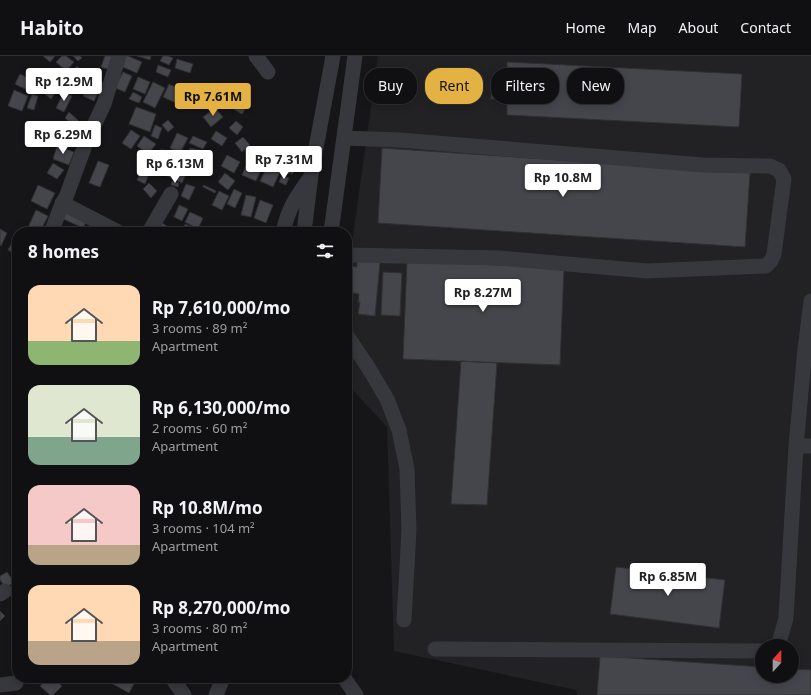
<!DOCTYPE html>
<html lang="en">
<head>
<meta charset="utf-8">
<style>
	:root { --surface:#101012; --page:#19191b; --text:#f1f3f6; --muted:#9c9d9f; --line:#303032; --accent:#e4b242 }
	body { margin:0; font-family:"Noto Sans",sans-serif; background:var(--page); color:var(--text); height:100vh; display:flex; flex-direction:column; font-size:15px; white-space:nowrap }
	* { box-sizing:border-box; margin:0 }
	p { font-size:13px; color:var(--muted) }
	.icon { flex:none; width:22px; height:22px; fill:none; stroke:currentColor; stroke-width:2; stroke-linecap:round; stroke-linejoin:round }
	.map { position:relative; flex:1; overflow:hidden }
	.sheet { position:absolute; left:12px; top:171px; width:340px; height:456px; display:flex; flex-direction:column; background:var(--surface); border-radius:16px; box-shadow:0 2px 10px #0003,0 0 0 1px var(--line) }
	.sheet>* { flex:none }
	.banner { position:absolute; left:364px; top:12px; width:380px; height:36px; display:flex; gap:8px }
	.needle { width:26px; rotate:21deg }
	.controls { position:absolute; left:755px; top:583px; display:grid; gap:8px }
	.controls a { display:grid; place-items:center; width:44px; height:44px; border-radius:50%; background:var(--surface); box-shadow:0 2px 10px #0003,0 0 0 1px var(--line); font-size:20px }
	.price { position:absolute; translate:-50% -34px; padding:0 9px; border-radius:4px; background:#fff; color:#222; font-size:13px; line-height:26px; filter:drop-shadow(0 1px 2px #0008) }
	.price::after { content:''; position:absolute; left:50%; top:24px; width:12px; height:9px; margin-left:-6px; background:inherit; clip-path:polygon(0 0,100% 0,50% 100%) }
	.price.current { background:var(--accent); color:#111 }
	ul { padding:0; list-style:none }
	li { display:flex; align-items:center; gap:12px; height:100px; padding:0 16px }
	li span { display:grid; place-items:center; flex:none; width:112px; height:80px; border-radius:12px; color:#555 }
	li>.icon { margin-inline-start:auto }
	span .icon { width:48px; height:48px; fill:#fffc; stroke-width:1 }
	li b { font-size:17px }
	h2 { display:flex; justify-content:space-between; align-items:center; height:48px; padding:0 16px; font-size:17px }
	.chip { padding:0 14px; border-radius:16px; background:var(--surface); box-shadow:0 2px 10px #0003,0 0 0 1px var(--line); font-size:14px; line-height:36px }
	.chip.current { background:var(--accent); color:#111 }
	header { display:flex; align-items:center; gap:24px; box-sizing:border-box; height:56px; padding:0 20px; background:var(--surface); border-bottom:1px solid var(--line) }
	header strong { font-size:19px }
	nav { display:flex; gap:22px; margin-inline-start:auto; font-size:14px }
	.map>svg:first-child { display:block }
</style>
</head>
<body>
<header>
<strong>Habito</strong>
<nav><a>Home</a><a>Map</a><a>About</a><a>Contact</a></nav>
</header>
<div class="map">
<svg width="811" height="639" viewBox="0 0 811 639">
	<rect width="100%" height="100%" fill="#161618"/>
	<path fill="#222225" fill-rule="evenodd" d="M378,0H811V639H577L576,634L394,595L387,371L347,328V223ZM762,590H792V620H762Z"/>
	<path fill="#45464b" stroke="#303034" d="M43,0H55L50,6Z
		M62,0H66L74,6L66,15L56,6Z
		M73,0H80L82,2L78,5Z
		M105,0H115L110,14L101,11Z
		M124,0H128L142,6L137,17L120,10Z
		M137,0H151L150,4Z
		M163,0H168L173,2L169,9L160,5Z
		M177,3L193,8L190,17L175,12Z
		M507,6L742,18L739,71L507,59V43H491L492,24L507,25Z
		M158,9L171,14L168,21L156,16Z
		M77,10L90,21L83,29L71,18Z
		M123,16L132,20L125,36L115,32Z
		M20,18L30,23L25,33L15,28Z
		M68,19L80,31L74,38L62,25Z
		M92,21L103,27L94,45L83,40Z
		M138,21L150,26L145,38L133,33Z
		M153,26L165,32L155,52L143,46Z
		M169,28L183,35L176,47L163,41Z
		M199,28L204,31L198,49L192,47Z
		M50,30L57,34L51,43L45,38Z
		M208,30L210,31L205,49H202Z
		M186,33L191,35L187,48L181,47Z
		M14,34L28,40L22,55L8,50Z
		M215,34L228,36L225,50L212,48Z
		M64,36L72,40L64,56L56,52Z
		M133,36L142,41L139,47L129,43Z
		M32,38L38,40L34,54L27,52Z
		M239,38L250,46L242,58L230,51Z
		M136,51L156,58L150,76L129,68Z
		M215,52L223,61L211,71L203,61Z
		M69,56L80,66L75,71L65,62Z
		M168,64L174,71L168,76L162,69Z
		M236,65L243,71L237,79L229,72Z
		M155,69L162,72L158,83L151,80Z
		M131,74L140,80L131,93L122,87Z
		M216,75L227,82L222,90L211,83Z
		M177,77L188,82L180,97L170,92Z
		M144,80L156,88L148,98L137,90Z
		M193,80L207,86L203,93L189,87Z
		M243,81L250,89L242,96L235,87Z
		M57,90L74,96L69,109L53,103Z
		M190,92L203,95L200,107L186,103Z
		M382,92L750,117L745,191L378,167Z
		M161,93L170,97L165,106L157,102Z
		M227,99L240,106L234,117L221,110Z
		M98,105L109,109L100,131L89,127Z
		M174,105L189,112L182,127L167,120Z
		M248,105L262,112L256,125L242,119Z
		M156,106L166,110L162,119L153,115Z
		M53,107L64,114L57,123L47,117Z
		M284,107L294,109L293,118L283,117Z
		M268,109L281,114L273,131L260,125Z
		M142,114L149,118L145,128L137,124Z
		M225,117L235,125L228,134L218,126Z
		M282,119L289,122L286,129L279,126Z
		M172,125L179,127L178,131L171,129Z
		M149,127L157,135L151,142L143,133Z
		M186,128L195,131L189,144L181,140Z
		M38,129L55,137L47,153L31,145Z
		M204,129L216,135L215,137L203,131Z
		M234,133L242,137L235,152L227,148Z
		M219,135L229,140L222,154L212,149Z
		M246,139L256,141L251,161L241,159Z
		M260,144L273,149L266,167L254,162Z
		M179,149L188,153L182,165L174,161Z
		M65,152L88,162L83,172L61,162Z
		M36,154L48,160L40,176H26Z
		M190,156L203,162L198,173L185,166Z
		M161,166L175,176H154Z
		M185,168L197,173L196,176L184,171Z
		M0,173L7,177L1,190L0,189Z
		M250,173L264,176H249Z
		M17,177V199L8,194Z
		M357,204L380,206L375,260L358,258L360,246H358L359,238L348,236L350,210L357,211Z
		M407,205L564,212L560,309L403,303Z
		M383,216L402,217L400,260L381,259Z
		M17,292V305L13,303Z
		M461,305L497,307L487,449L451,448Z
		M616,511L725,524L719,572L610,558Z
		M7,516L14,526L6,532L0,524V520Z
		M0,555L5,560L0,565Z
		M600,600L762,611V620H792V613L811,614V639H597Z
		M48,622H53L62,630L53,639H50L40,630Z
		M97,622H111L110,626Z
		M114,622H137L129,637L111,627Z"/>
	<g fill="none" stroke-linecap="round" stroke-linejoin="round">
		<path stroke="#37383d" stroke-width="15" d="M256,0L268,16
			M344,82L399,84L703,109L770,110L779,114L784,123L774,198L771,205L766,210L647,215L499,202L347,199
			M62,147L118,176
			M51,176C57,164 59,151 66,141L87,84L104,48L119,0
			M149,176L171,138
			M283,176C288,153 296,141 310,122
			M304,176L311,119L333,0
			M331,176L355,0
			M347,280L368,311L387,343L399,374L407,413L409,474L404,564
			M796,390H811
			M0,538L5,535
			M776,590L779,587L786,562L796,390L805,293L811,245
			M435,593L762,595
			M172,622L184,639
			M344,622L356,639
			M0,629L16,627
			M216,639L223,622"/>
	</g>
</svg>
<div class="controls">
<a><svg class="needle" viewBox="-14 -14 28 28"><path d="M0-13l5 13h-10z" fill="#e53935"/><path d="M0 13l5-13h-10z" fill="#9c9d9f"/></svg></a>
</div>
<b class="price" style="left:64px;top:46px">Rp 12.9M</b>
<b class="price current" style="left:213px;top:61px">Rp 7.61M</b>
<b class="price" style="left:63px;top:99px">Rp 6.29M</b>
<b class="price" style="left:284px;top:124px">Rp 7.31M</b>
<b class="price" style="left:175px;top:128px">Rp 6.13M</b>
<b class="price" style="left:563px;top:142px">Rp 10.8M</b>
<b class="price" style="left:483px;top:257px">Rp 8.27M</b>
<b class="price" style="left:668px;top:541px">Rp 6.85M</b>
<div class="banner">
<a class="chip">Buy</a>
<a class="chip current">Rent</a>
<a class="chip">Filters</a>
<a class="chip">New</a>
</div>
<section class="sheet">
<h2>8 homes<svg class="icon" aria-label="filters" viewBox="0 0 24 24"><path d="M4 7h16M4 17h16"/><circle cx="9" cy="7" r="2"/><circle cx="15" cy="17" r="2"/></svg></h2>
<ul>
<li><span style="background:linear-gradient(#ffd9b3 70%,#8fb573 0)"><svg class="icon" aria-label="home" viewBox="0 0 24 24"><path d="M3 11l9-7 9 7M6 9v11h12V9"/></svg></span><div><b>Rp 7,610,000/mo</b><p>3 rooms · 89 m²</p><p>Apartment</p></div></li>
<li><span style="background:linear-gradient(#dfe7d0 65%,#7fa58c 0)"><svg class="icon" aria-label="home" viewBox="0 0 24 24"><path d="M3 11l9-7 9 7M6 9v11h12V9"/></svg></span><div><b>Rp 6,130,000/mo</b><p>2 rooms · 60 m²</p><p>Apartment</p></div></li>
<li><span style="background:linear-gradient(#f6c9c9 75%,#b9a48a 0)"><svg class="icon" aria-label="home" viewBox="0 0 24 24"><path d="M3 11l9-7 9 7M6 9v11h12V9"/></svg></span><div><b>Rp 10.8M/mo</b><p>3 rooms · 104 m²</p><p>Apartment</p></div></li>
<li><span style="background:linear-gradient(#ffd9b3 70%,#b9a48a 0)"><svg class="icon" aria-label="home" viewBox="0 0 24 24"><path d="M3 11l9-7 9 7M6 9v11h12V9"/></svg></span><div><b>Rp 8,270,000/mo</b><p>3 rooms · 80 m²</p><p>Apartment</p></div></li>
</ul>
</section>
</div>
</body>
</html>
